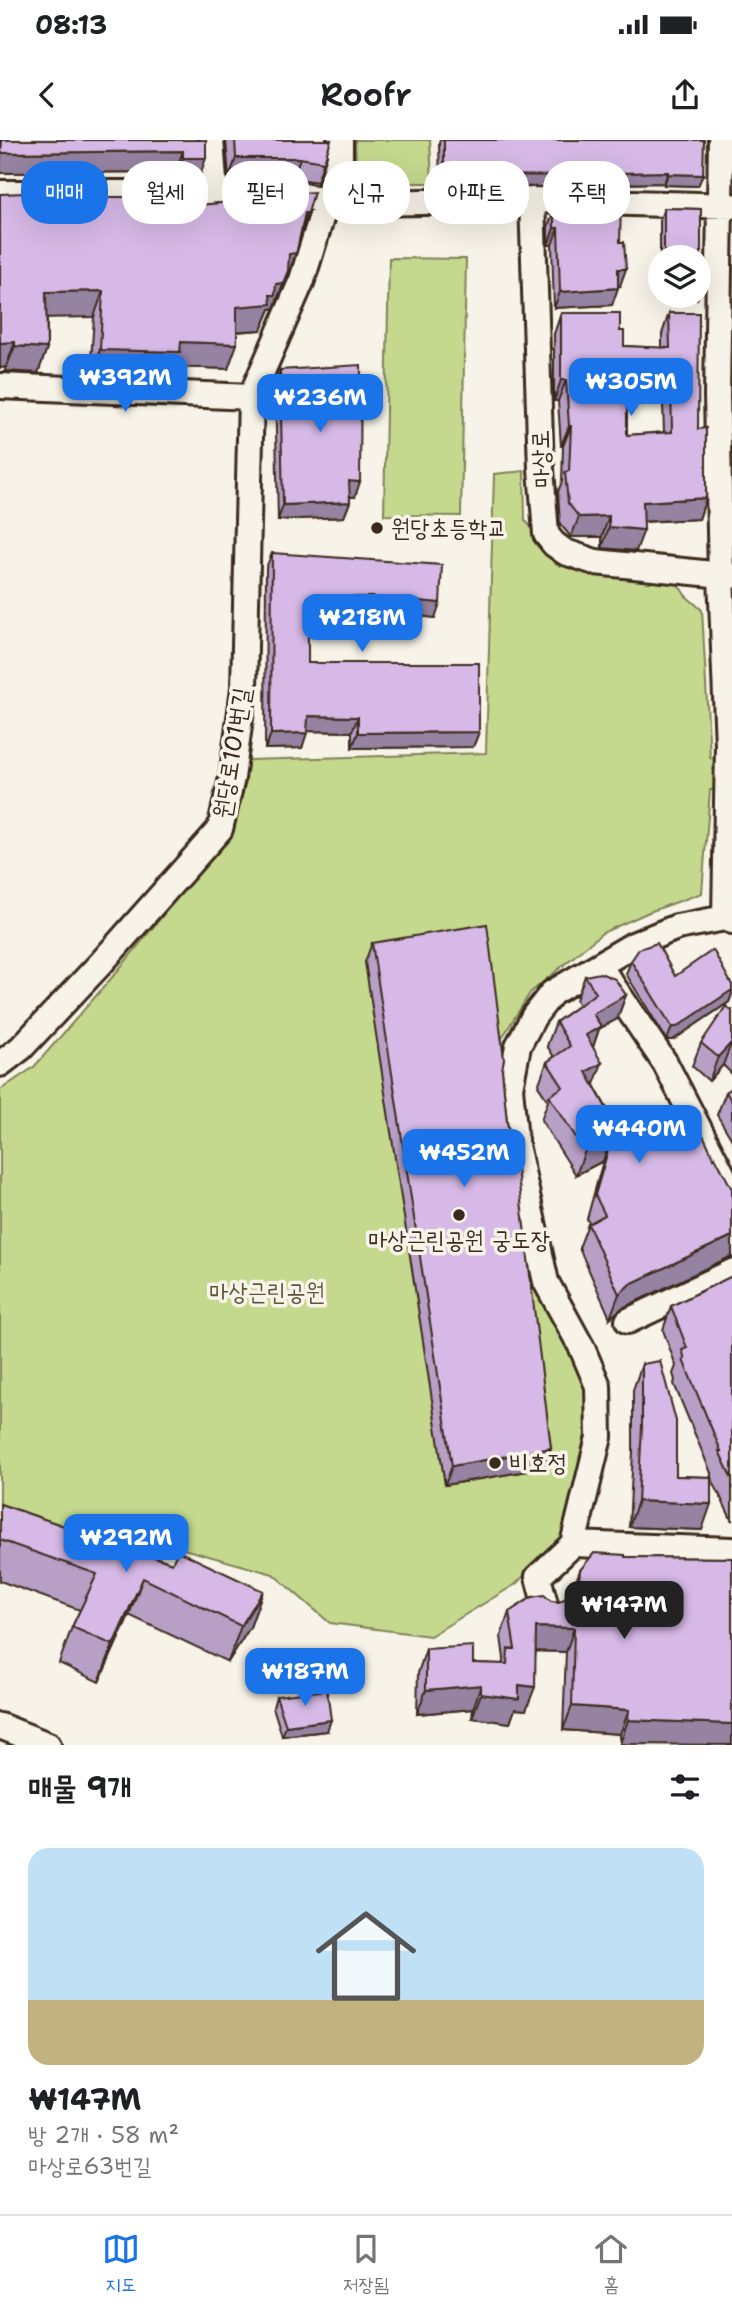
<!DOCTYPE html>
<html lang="ko">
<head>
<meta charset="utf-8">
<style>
	:root { --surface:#fff; --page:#f2f2f2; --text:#202124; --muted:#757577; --line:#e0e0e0; --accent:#1a73e8 }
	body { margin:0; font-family:"Shantell Sans","Poor Story",sans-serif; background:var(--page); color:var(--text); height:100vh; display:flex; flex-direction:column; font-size:26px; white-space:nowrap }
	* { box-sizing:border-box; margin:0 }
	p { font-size:23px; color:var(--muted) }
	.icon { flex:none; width:38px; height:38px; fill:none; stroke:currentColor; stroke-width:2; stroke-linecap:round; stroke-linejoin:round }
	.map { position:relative; height:1605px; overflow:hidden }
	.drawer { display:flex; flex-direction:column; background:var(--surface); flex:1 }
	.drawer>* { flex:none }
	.top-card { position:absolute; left:21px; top:21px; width:691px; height:63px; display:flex; gap:14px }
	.controls { position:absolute; left:648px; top:105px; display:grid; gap:14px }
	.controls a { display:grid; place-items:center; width:63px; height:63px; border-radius:50%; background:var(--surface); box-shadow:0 7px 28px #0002; font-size:35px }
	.price { position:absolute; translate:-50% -60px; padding:0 16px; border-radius:14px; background:var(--accent); color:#fff; font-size:23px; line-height:46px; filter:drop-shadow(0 2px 4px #0008) }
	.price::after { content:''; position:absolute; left:50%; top:42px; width:21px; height:16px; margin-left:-10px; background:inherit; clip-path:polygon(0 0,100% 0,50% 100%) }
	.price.selected { background:#222; color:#fff }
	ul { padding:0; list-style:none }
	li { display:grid; align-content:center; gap:14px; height:371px; padding:0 28px }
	li span { display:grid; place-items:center; height:217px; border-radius:21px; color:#555 }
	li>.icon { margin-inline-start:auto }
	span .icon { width:126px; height:126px; fill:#fffc; stroke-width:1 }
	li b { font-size:30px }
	h2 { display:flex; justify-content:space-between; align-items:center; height:84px; padding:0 28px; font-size:30px }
	.pill { padding:0 24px; border-radius:28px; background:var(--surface); box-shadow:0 7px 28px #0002; font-size:24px; line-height:63px }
	.pill.selected { background:var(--accent); color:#fff }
	.status { display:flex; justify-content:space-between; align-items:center; height:49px; padding:0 35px; background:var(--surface); direction:ltr }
	.status svg { height:19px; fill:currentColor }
	header { display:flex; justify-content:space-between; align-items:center; height:91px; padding:0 28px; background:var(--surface); font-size:32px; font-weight:600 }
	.menu { display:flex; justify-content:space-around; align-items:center; height:98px; border-top:2px solid var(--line); background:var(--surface); font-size:19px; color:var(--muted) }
	.menu a { display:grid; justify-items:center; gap:4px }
	.menu .selected { color:var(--accent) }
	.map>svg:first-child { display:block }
</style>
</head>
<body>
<div class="status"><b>08:13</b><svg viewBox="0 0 49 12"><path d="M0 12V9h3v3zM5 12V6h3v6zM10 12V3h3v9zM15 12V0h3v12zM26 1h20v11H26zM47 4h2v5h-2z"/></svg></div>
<header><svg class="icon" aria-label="back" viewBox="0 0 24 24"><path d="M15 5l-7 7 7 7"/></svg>Roofr<svg class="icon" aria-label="share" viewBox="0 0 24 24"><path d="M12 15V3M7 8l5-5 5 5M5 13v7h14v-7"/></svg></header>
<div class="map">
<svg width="732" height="1605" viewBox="0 0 732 1605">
	<rect width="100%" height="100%" fill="#f7f3e8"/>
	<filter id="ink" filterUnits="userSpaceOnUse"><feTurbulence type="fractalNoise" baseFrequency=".0143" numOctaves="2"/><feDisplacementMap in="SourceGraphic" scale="14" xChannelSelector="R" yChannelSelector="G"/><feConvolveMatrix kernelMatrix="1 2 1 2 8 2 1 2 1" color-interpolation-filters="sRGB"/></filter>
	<g filter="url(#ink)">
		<path fill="#c4d98e" stroke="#808256" stroke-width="2" d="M355,0H430L432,43H357Z
			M389,118L466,119L461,376L384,375Z
			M524,331L525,380L543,401L674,439L686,456L702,470L710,618L732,619V650H710L702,753L649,772L602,793L530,853L502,898L496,946L569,1207L585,1247L588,1286L580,1334L562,1397L516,1444L430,1496L330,1483L273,1434L180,1408L0,1374V950L34,927L115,834L225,699L249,620L486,613L494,334Z"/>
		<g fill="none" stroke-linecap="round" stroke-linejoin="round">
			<defs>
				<path id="minor" d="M211,0L215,54
					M721,0L717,256L721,436L728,605L725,778L732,781
					M0,53H293L327,62L369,63L532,60L732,66
					M532,60L541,329L546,394L554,404L565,412L595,422L732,436
					M0,246L251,257
					M606,836L665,923L732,1053
					M0,924L21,908L102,822L220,689L232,638L244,548L251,257L302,140L340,17V0
					M628,1181L732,1132
					M573,1404L732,1410
					M547,1471L538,1437L573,1404L599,1297L598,1246L582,1208L546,1142L515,1000L510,948L518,906L534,876L552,853L633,805L677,787L725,778
					M0,1586L48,1605"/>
			</defs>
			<use href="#minor" stroke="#3b2a1e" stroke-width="30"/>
			<use href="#minor" stroke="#f7f3e8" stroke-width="24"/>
		</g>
		<path fill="#b89fc6" stroke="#3b2a1e" stroke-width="2" fill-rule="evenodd" d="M0,0H206L199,38H175V32L0,33Z
			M226,0H331L317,42L293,38H229Z
			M440,0H704L698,46L664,45V43L614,44L613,48L478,46V41L440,42L439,3Z
			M261,56L300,96L297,110L288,135L286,139H285L274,168L270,169L261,190L237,192L228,229L175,227L171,238L90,235L94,177H47V208L38,233L5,231L50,57L180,67L260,59Z
			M664,68L701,69V149L697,159L660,161V156H698V117H660V79Z
			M554,71L620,146H618L612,165L554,168L552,105H548V87Z
			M561,173L620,191L624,206L662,208V194L669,173L698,289L706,358L699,379L644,382L636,411L602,408V397H571L560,384L558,352L562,341L563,306H561L558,261H554V194ZM627,261L663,264L664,292L627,295Z
			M280,230L355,357H350V362L344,377L278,380L275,246Z
			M272,413L435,478L411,475L405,490H369V472H308V523L479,592L473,607L352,608V592L307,591L302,608L265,609L266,428Z
			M372,803L502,930L507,982L551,1308L544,1328L445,1345L365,822Z
			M631,821L675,836L732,845V854L729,862L673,900H667L626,834Z
			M585,836L626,855L617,879L599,889L593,907L594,945L627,1005H638L714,1018L732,1049V1116L622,1168L610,1178L579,1108L588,1084L589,1083L587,1079L603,1021L576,1035L541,980L548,961L538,946L547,922L554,917L547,906L556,882L579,865L576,860Z
			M732,871V934L723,925L709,941L692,926L701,903Z
			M732,948V1000L717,975L726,952Z
			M732,1136V1381L711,1337L702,1390L629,1387L633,1312V1250L642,1224L676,1336L711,1337V1333L674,1244L675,1240L673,1234L676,1226L663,1190L671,1166Z
			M0,1364L172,1423L263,1451L250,1487L228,1522L129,1475L99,1542L59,1523L72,1487L80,1470L0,1441Z
			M625,1417L732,1418L620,1604V1594L563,1590L566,1512L536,1511L526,1570L515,1569L510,1583L472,1578L473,1569L417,1574L418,1533L426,1509L473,1523L502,1524L504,1519L501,1496L509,1472L551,1461L559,1462L566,1458L572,1452L580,1430Z
			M276,1556L327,1591L282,1596L273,1567Z"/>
		<path fill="#9682a1" stroke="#3b2a1e" stroke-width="2" d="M183,11L175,32L0,33L1,13Z
			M183,18H206L199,38H175Z
			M236,18H300L293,38H229Z
			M482,30L478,41L440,42L444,31Z
			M668,32L664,43L614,44L613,48L478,46L482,35Z
			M668,34L703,35L698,46L664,45Z
			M305,73H308L299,98Z
			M554,88H558L552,105H548Z
			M297,110L288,135L286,139H285L274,168L270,169L261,190L228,192L237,167L289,114Z
			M618,129H626L620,146H612Z
			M618,148L612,165L554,168L560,152Z
			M698,149H701L697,159L660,161L662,156H698Z
			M103,151L94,177L37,178L46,152Z
			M15,202L6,227L0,228V203Z
			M181,202L237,204L228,229L175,227L171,238L90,235L100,210Z
			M15,206L47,208L38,233L5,231Z
			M561,240H566L558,261H554Z
			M627,240L671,243L663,264L620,260Z
			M569,286H571L563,306H561Z
			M349,341L360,342L355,357L344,356Z
			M706,358L699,379L635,382L643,362Z
			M350,362L344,377L278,380L283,365Z
			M609,376L602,397H571L579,377Z
			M609,387L644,390L636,411L602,408Z
			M308,457H375L369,472H302Z
			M411,460L440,463L435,478L411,475L405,490H369L374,475Z
			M308,576L358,577L352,592L303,591Z
			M479,592L473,607L352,608L358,593Z
			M307,593L302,608L265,609L271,594Z
			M732,850V854L729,862L673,900H667L672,887Z
			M626,855L617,879L599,889L592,910L577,919L593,874Z
			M732,901L723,925L709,941L718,917Z
			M602,923L593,947L586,932Z
			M612,997L603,1021L576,1035L585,1011Z
			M732,1096V1116L622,1168L610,1178L619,1154L630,1144Z
			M551,1308L544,1328L445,1345L452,1326Z
			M638,1361L711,1364L702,1390L629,1387Z
			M143,1438L129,1475L99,1542L113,1505Z
			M263,1451L250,1487L228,1522L241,1486Z
			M536,1487L574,1488L566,1512L528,1511Z
			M481,1545L473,1569L417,1574L426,1550Z
			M519,1545L535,1547L526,1570L515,1569L510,1583L472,1578L481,1554Z
			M572,1566L629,1570L620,1594L563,1590Z
			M331,1580L327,1591L282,1596L286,1586Z
			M628,1580L732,1584V1605L620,1604Z"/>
		<path fill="#d6b9e6" stroke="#3b2a1e" stroke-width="2" fill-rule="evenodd" d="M2,0H206V18H183V11L1,13Z
			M235,0H331L324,22L300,18H236Z
			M444,0H704L703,35L668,34V32L617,33V36L482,35V30L444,31Z
			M51,52L50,57H180V67L261,59V56L314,52L308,73H305L297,110L296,113L289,114L288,131L283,143L276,144L275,155H270L271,164L237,167V204L181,202L180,212L100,210L103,151L46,152L47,208L15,206V202L0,203V54Z
			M569,59L618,61L617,64H621L620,102H624L626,129H618V148L560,152L558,88H554V71Z
			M664,68L701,69V149H698V117H664Z
			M561,173H620V191H624V206L670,208L669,173H699L698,289L706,288V358L643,362L644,390L609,387V376L579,377L568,363L565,332L569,331L571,286H569L566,240H561ZM627,240L671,243L672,292L627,295Z
			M361,225L360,342L349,341L350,362L283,365L280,230Z
			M272,413L442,425L440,463L411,460V475H374L375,457H308V523H479V592L358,593V577L308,576L307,593L271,594Z
			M487,784L504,919L502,930L507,982L517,1028L551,1308L452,1326L372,803Z
			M657,803L675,836L713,810L732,845V850L677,887H672L631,821L639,809Z
			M600,833L615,839L626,855L593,874L601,886L586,895L602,923L586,932L627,1005L634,1001L638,1005L692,972L714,1018L715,1017L732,1049V1096L630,1144L619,1154L588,1084L605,1075L595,1055L612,997L585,1011L549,956L563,947L547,922L570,906L556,882L596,853L585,836Z
			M726,866L732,871V902L718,917L701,903Z
			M732,948V962L726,952Z
			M732,1136V1339L719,1311H721L683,1220L685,1219L682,1210L687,1208L671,1166Z
			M660,1221L676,1281V1336L711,1337V1364L638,1361L642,1287V1224Z
			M0,1364L172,1423L178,1411L263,1451L241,1486L143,1438L113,1505L72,1487L97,1434L0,1400Z
			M594,1413L625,1415V1417L732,1418V1584L628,1580L629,1570L572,1566L574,1488L536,1487L535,1547L519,1545V1559L481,1554V1545L426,1550V1509L473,1506V1523L507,1524L508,1509H515L509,1472L532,1457L544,1455L551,1461L559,1462L566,1458L569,1453L578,1452L580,1430Z
			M327,1550L331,1580L286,1586L276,1556Z"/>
	</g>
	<g fill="#3b2a1e" stroke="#f7f3e8" stroke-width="2.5">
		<circle cx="377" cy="388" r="7"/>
		<circle cx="459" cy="1075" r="7"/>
		<circle cx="495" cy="1323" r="7"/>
	</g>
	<g text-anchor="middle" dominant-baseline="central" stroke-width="7" stroke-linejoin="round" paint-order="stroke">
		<g font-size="24" fill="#3b2a1e" stroke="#f7f3e8">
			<text transform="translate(541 319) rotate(-92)">마상로</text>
			<text transform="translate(232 613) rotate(-81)">원당로101번길</text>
		</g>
		<g font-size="24" fill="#3b2a1e" stroke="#f7f3e8" text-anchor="start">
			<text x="391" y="388">원당초등학교</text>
			<text x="459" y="1100" text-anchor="middle">마상근린공원 궁도장</text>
			<text x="509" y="1323">비호정</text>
		</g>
		<g font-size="24" fill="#5d563a" stroke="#f7f3e8">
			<text x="267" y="1152">마상근린공원</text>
		</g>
	</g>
</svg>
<div class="controls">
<a><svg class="icon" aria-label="layers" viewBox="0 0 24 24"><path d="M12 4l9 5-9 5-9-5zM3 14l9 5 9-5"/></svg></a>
</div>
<b class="price" style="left:125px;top:274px">₩392M</b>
<b class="price" style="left:631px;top:278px">₩305M</b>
<b class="price" style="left:320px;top:294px">₩236M</b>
<b class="price" style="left:362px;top:514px">₩218M</b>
<b class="price" style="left:639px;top:1025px">₩440M</b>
<b class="price" style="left:464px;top:1049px">₩452M</b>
<b class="price" style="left:126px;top:1434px">₩292M</b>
<b class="price selected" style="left:624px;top:1501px">₩147M</b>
<b class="price" style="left:305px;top:1568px">₩187M</b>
<div class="top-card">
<a class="pill selected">매매</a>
<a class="pill">월세</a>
<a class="pill">필터</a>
<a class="pill">신규</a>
<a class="pill">아파트</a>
<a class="pill">주택</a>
</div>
</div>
<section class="drawer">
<h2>매물 9개<svg class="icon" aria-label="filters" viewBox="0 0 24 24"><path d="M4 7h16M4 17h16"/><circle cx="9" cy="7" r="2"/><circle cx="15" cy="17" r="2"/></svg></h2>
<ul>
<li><span style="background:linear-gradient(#bfe0f5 70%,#c2b280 0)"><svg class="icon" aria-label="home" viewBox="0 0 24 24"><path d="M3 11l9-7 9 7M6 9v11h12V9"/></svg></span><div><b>₩147M</b><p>방 2개 · 58 m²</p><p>마상로63번길</p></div></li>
</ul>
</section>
<nav class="menu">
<a class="selected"><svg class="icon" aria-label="map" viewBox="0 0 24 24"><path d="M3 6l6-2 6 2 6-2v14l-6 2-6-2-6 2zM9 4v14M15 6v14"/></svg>지도</a>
<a><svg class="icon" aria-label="saved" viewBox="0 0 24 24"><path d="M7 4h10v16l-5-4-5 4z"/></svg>저장됨</a>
<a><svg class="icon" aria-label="home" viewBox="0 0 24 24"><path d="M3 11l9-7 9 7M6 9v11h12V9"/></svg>홈</a>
</nav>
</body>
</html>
